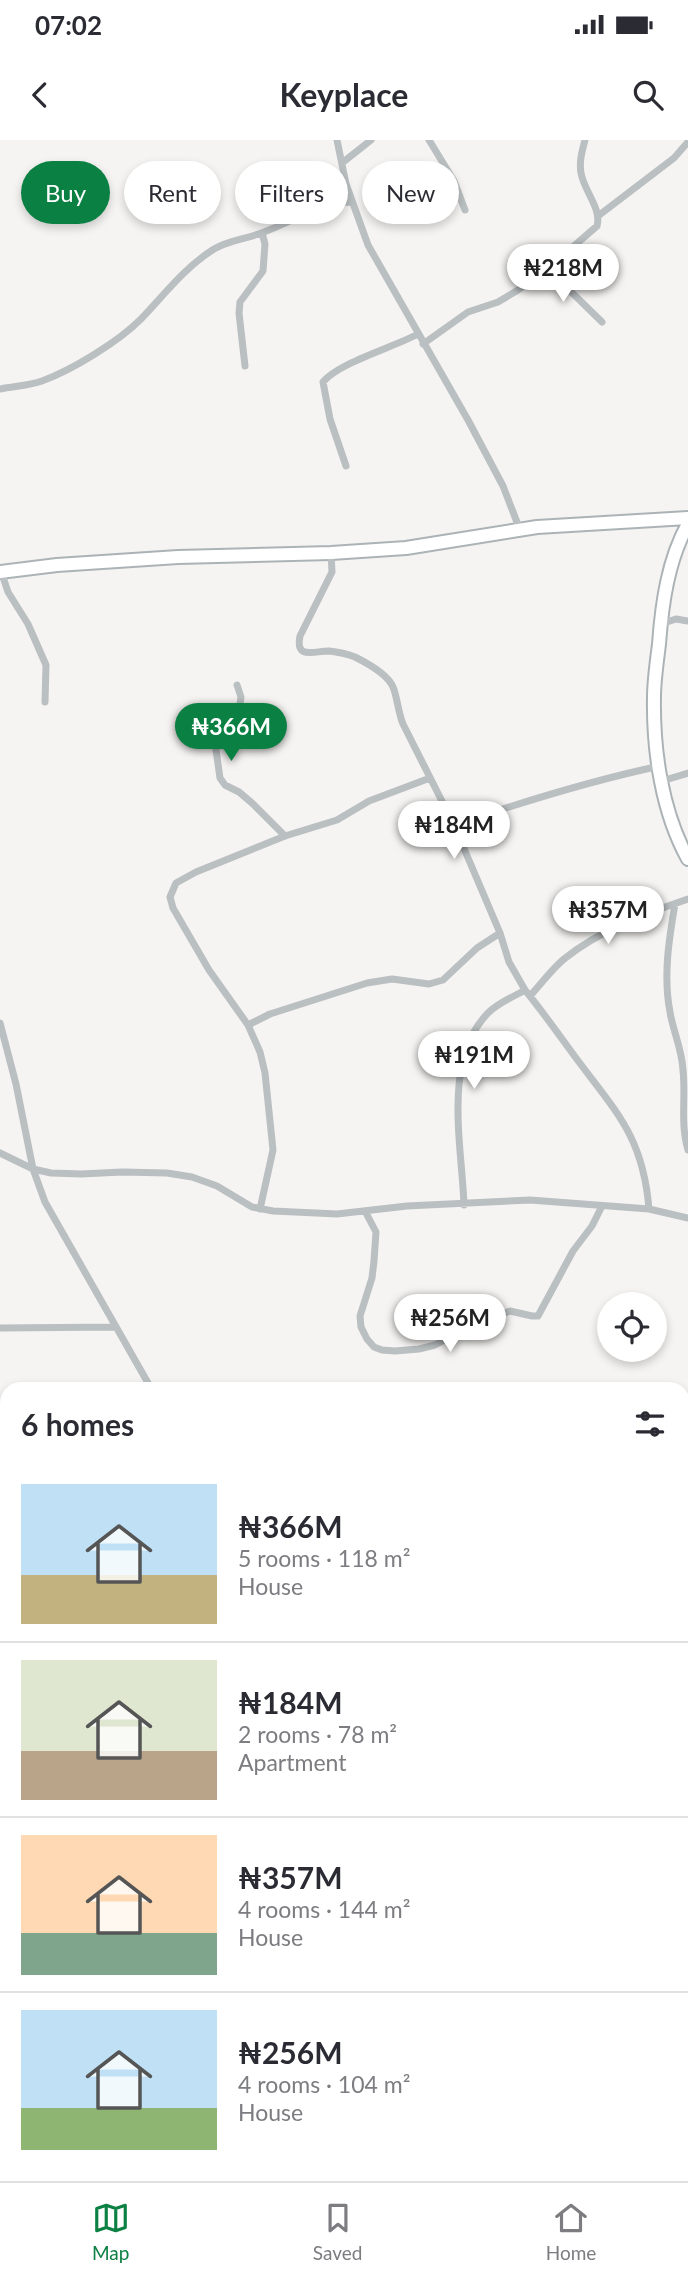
<!DOCTYPE html>
<html lang="en">
<head>
<meta charset="utf-8">
<style>
	:root { --surface:#fff; --page:#f2f2f3; --text:#2b2b33; --muted:#7c7c81; --line:#e1e1e2; --accent:#0b8043 }
	body { margin:0; font-family:Lato,sans-serif; background:var(--page); color:var(--text); height:100vh; display:flex; flex-direction:column; font-size:26px; white-space:nowrap }
	* { box-sizing:border-box; margin:0 }
	p { font-size:23px; color:var(--muted) }
	.icon { flex:none; width:38px; height:38px; fill:none; stroke:currentColor; stroke-width:2; stroke-linecap:round; stroke-linejoin:round }
	.map { position:relative; flex:1; overflow:hidden }
	.details { position:absolute; left:0px; top:1242px; width:690px; height:800px; display:flex; flex-direction:column; background:var(--surface); border-radius:21px 21px 0 0; box-shadow:0 4px 10px #0003 }
	.details>* { flex:none }
	.hud { position:absolute; left:21px; top:21px; width:648px; height:63px; display:flex; gap:14px }
	.buttons { position:absolute; left:597px; top:1152px; display:grid; gap:14px }
	.buttons a { display:grid; place-items:center; width:70px; height:70px; border-radius:50%; background:var(--surface); box-shadow:0 4px 10px #0003; font-size:35px }
	.price { position:absolute; translate:-50% -60px; padding:0 16px; border-radius:24px; background:#fff; color:#222; font-size:23px; line-height:46px; filter:drop-shadow(0 2px 4px #0008) }
	.price::after { content:''; position:absolute; left:50%; top:42px; width:21px; height:16px; margin-left:-10px; background:inherit; clip-path:polygon(0 0,100% 0,50% 100%) }
	.price.selected { background:var(--accent); color:#fff }
	ul { padding:0; list-style:none }
	li { display:flex; align-items:center; gap:21px; height:175px; padding:0 21px }
	li+li { border-top:2px solid var(--line) }
	li span { display:grid; place-items:center; flex:none; width:196px; height:140px; border-radius:0px; color:#555 }
	li>.icon { margin-inline-start:auto }
	span .icon { width:84px; height:84px; fill:#fffc; stroke-width:1 }
	li b { font-size:30px }
	h2 { display:flex; justify-content:space-between; align-items:center; height:84px; padding:0 21px; font-size:30px }
	.tag { padding:0 24px; border-radius:32px; background:var(--surface); box-shadow:0 4px 10px #0003; font-size:24px; line-height:63px }
	.tag.selected { background:var(--accent); color:#fff }
	.status { display:flex; justify-content:space-between; align-items:center; height:49px; padding:0 35px; background:var(--surface); direction:ltr }
	.status svg { height:19px; fill:currentColor }
	header { display:flex; justify-content:space-between; align-items:center; height:91px; padding:0 21px; background:var(--surface); font-size:32px; font-weight:700 }
	.dock { display:flex; justify-content:space-around; align-items:center; height:98px; border-top:2px solid var(--line); background:var(--surface); font-size:19px; color:var(--muted) }
	.dock a { display:grid; justify-items:center; gap:4px }
	.dock .selected { color:var(--accent) }
	.map>svg:first-child { display:block }
</style>
</head>
<body>
<div class="status"><b>07:02</b><svg viewBox="0 0 49 12"><path d="M0 12V9h3v3zM5 12V6h3v6zM10 12V3h3v9zM15 12V0h3v12zM26 1h20v11H26zM47 4h2v5h-2z"/></svg></div>
<header><svg class="icon" aria-label="back" viewBox="0 0 24 24"><path d="M15 5l-7 7 7 7"/></svg>Keyplace<svg class="icon" aria-label="search" viewBox="0 0 24 24"><circle cx="10" cy="10" r="6"/><path d="M15 15l6 6"/></svg></header>
<div class="map">
<svg width="688" height="2041" viewBox="0 0 688 2041">
	<rect width="100%" height="100%" fill="#f5f4f2"/>
	<g fill="none" stroke-linecap="round" stroke-linejoin="round">
		<defs>
			<path id="secondary" d="M688,384C668,420 662,463 659,504C657,521 654,540 654,557C653,611 662,672 688,719
				M0,432L57,425L178,417L331,413L406,408L537,387L688,378
				M682,1803L688,1796
				M266,2041L277,2035"/>
		</defs>
		<use href="#secondary" stroke="#acb3b6" stroke-width="16"/>
		<path stroke="#babfc1" stroke-width="7" d="M337,0L346,44L368,105L468,280L503,346L520,390
			M429,0L454,41L465,70
			M342,23L371,0
			M324,64L352,62
			M598,76L674,18L688,2
			M551,126L559,140L602,182
			M423,204L468,172L498,162L518,150L551,126L597,86C602,69 584,51 581,33C579,22 582,11 585,0
			M245,226L239,173L240,162L263,131L265,104L262,93
			M0,249C14,246 28,246 42,241C72,230 118,202 141,179C165,154 184,128 214,109C229,100 247,99 264,92C293,81 323,65 346,44
			M346,326L330,279L323,242C338,223 394,207 418,194
			M331,413L332,432L300,496C295,520 314,511 329,511C338,512 347,514 355,517C367,523 388,535 393,547C397,556 398,572 403,584L454,685L500,793L509,822L525,850C543,872 559,895 576,918C617,973 643,997 649,1069
			M1,431L8,452L28,484L46,525L45,562
			M661,484L676,479L688,481
			M237,545L241,557L240,564L225,578L214,596L220,638L225,645L239,652L252,663L285,696
			M662,641L688,633
			M454,685C522,662 589,641 660,626
			M675,764C669,799 663,836 670,872C673,891 682,909 683,930C686,957 680,983 688,1010
			M530,856C541,844 551,830 564,819C600,790 644,774 688,759
			M0,883L16,944L33,1029L45,1062L152,1250
			M248,885L270,874L367,843L392,839L429,844L443,840L477,808L500,793
			M0,1013L33,1029L51,1033L81,1034L122,1032L167,1033L192,1037L217,1046L252,1067L273,1071L337,1074L407,1066L530,1060L649,1069L688,1078
			M464,1065C462,1006 442,920 488,873C498,863 513,857 525,850
			M260,1069L273,1010L265,933L260,912L248,885L209,830L173,768L170,757L176,743L196,732L285,696L337,680L369,661L430,638
			M365,1071L376,1092L374,1121L372,1138L360,1176L361,1187L367,1199L374,1207L382,1210L395,1211L419,1209L435,1205L484,1180L510,1171L532,1176H538L573,1111L592,1086L602,1066
			M0,1188L115,1187
			M0,1311H7
			M682,1561L688,1564
			M0,1578L7,1582
			M0,1701L7,1705
			M0,1837H7
			M682,1960H688
			M682,1998L688,2011
			M558,2041V2035"/>
		<use href="#secondary" stroke="#fff" stroke-width="12"/>
	</g>
</svg>
<div class="buttons">
<a><svg class="icon" aria-label="locate" viewBox="0 0 24 24"><circle cx="12" cy="12" r="6"/><path d="M12 2v4M12 18v4M2 12h4M18 12h4"/></svg></a>
</div>
<b class="price" style="left:563px;top:164px">₦218M</b>
<b class="price selected" style="left:231px;top:623px">₦366M</b>
<b class="price" style="left:454px;top:721px">₦184M</b>
<b class="price" style="left:608px;top:806px">₦357M</b>
<b class="price" style="left:474px;top:951px">₦191M</b>
<b class="price" style="left:450px;top:1214px">₦256M</b>
<div class="hud">
<a class="tag selected">Buy</a>
<a class="tag">Rent</a>
<a class="tag">Filters</a>
<a class="tag">New</a>
</div>
<section class="details">
<h2>6 homes<svg class="icon" aria-label="filters" viewBox="0 0 24 24"><path d="M4 7h16M4 17h16"/><circle cx="9" cy="7" r="2"/><circle cx="15" cy="17" r="2"/></svg></h2>
<ul>
<li><span style="background:linear-gradient(#bfe0f5 65%,#c2b280 0)"><svg class="icon" aria-label="home" viewBox="0 0 24 24"><path d="M3 11l9-7 9 7M6 9v11h12V9"/></svg></span><div><b>₦366M</b><p>5 rooms · 118 m²</p><p>House</p></div></li>
<li><span style="background:linear-gradient(#dfe7d0 65%,#b9a48a 0)"><svg class="icon" aria-label="home" viewBox="0 0 24 24"><path d="M3 11l9-7 9 7M6 9v11h12V9"/></svg></span><div><b>₦184M</b><p>2 rooms · 78 m²</p><p>Apartment</p></div></li>
<li><span style="background:linear-gradient(#ffd9b3 70%,#7fa58c 0)"><svg class="icon" aria-label="home" viewBox="0 0 24 24"><path d="M3 11l9-7 9 7M6 9v11h12V9"/></svg></span><div><b>₦357M</b><p>4 rooms · 144 m²</p><p>House</p></div></li>
<li><span style="background:linear-gradient(#bfe0f5 70%,#8fb573 0)"><svg class="icon" aria-label="home" viewBox="0 0 24 24"><path d="M3 11l9-7 9 7M6 9v11h12V9"/></svg></span><div><b>₦256M</b><p>4 rooms · 104 m²</p><p>House</p></div></li>
</ul>
</section>
</div>
<nav class="dock">
<a class="selected"><svg class="icon" aria-label="map" viewBox="0 0 24 24"><path d="M3 6l6-2 6 2 6-2v14l-6 2-6-2-6 2zM9 4v14M15 6v14"/></svg>Map</a>
<a><svg class="icon" aria-label="saved" viewBox="0 0 24 24"><path d="M7 4h10v16l-5-4-5 4z"/></svg>Saved</a>
<a><svg class="icon" aria-label="home" viewBox="0 0 24 24"><path d="M3 11l9-7 9 7M6 9v11h12V9"/></svg>Home</a>
</nav>
</body>
</html>
